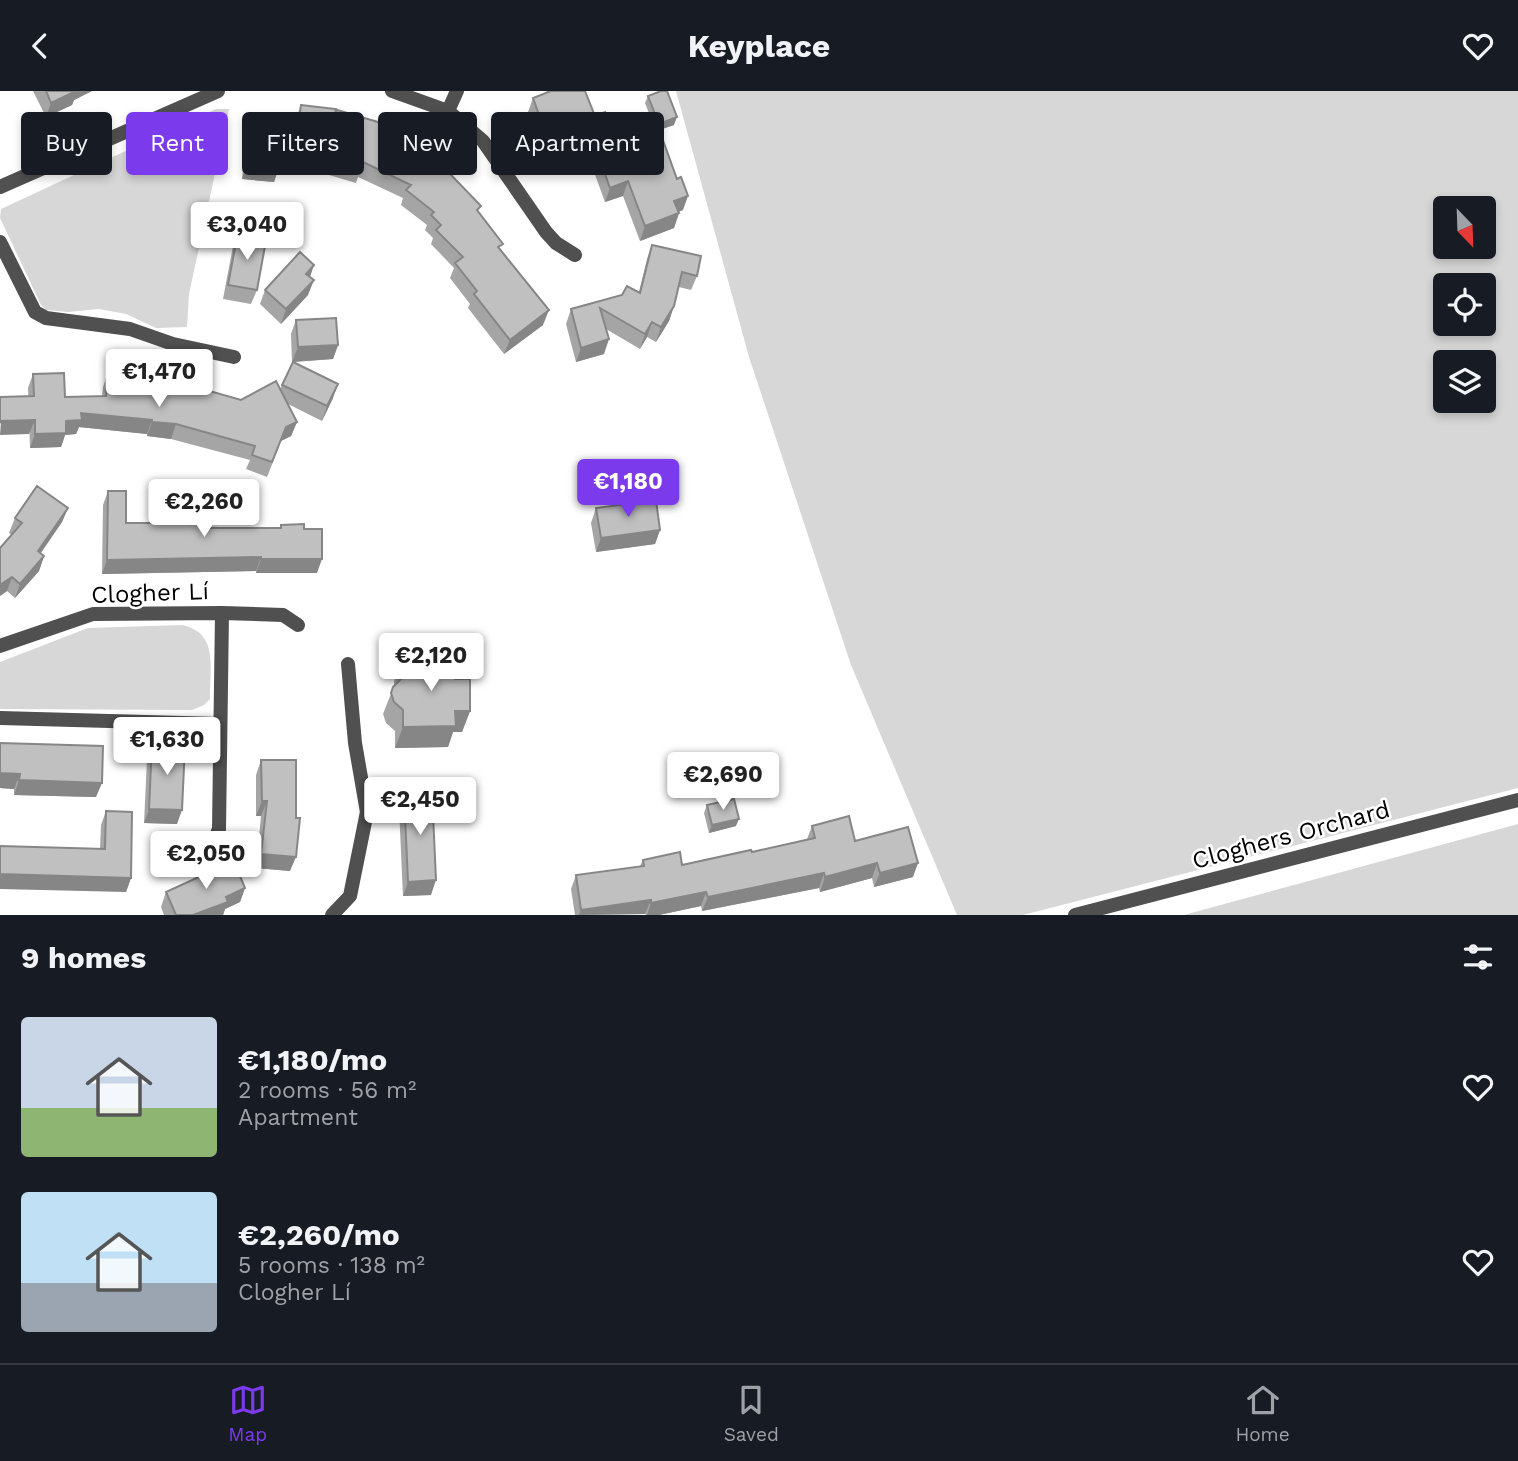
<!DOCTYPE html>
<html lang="en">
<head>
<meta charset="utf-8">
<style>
	:root { --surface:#171b24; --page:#242831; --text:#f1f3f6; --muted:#9ea1a6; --line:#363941; --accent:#7c3aed }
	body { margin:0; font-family:"Work Sans",sans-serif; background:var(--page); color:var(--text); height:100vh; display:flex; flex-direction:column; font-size:26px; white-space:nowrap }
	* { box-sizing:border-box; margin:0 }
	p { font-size:23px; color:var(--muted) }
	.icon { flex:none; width:38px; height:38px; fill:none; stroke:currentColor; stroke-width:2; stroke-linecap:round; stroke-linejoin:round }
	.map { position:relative; height:824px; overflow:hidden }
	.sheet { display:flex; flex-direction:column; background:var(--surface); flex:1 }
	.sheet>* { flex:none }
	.guide { position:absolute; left:21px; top:21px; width:700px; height:63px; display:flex; gap:14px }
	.needle { width:46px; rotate:157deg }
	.tools { position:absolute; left:1433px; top:105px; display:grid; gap:14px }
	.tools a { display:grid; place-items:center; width:63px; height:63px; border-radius:7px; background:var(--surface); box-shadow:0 4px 10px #0003; font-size:35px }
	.price { position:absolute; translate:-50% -60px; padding:0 16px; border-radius:7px; background:#fff; color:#222; font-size:23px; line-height:46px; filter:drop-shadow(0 2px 4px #0008) }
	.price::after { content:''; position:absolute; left:50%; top:42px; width:21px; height:16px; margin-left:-10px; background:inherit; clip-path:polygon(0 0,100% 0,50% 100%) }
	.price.active { background:var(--accent); color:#fff }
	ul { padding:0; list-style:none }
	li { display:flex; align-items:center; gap:21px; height:175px; padding:0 21px }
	li span { display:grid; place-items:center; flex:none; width:196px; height:140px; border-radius:7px; color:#555 }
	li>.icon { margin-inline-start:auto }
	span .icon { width:84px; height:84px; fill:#fffc; stroke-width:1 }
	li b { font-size:30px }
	h2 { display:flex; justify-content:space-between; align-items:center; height:84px; padding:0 21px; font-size:30px }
	.tag { padding:0 24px; border-radius:7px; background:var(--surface); box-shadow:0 4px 10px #0003; font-size:24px; line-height:63px }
	.tag.active { background:var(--accent); color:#fff }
	header { display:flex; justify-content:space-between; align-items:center; height:91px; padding:0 21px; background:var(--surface); font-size:32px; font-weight:700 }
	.tabs { display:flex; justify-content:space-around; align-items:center; height:98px; border-top:2px solid var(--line); background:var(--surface); font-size:19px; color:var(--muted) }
	.tabs a { display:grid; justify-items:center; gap:4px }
	.tabs .active { color:var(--accent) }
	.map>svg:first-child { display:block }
</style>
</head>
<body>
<header><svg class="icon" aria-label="back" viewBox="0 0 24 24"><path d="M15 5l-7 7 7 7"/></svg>Keyplace<svg class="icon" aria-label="heart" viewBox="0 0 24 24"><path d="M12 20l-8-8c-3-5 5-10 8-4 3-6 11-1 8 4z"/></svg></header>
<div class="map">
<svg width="1518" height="824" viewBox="0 0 1518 824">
	<rect width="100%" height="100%" fill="#fff"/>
	<path fill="#d7d7d7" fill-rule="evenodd" d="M676,0H1518V697L1023,824H957L851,574L749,266ZM1484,117V156H1446V117ZM1484,194V233H1446V194ZM1484,271V310H1446V271Z
		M216,18H229L189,203L187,236L156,237L126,223L99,218L68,221L46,219L41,214L0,127L1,118Z
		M182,534C220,542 209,578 210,608L204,614L192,619L0,618V571L88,537Z
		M1518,733V824H1184Z"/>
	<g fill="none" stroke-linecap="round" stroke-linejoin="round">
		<path stroke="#505050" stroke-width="14" d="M392,0L448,20L483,50L546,141L556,152L575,164
			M448,20L457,0
			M0,96L218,0
			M0,151L35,221L46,227L130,238L173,253L234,266
			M0,555L93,523L222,522L283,524L298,534
			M0,627L219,633
			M166,769L188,767L212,754L219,738L222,522
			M332,824L350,805L367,721L355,652L348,573
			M1075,824L1518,709"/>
	</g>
	<path fill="#a5a5a5" d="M33,0H92L74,9L72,14L46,26Z
		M546,0H585L595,25L610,36L683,119L678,121L679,122L674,137L640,150L623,105L605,111L590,70L559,81L545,43L537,46L528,21L533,7L547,1Z
		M648,5L674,34L656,40L645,12Z
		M301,14L335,23L419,50L455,78L453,85L479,122L543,234L504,263L468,217L470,213L450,187L454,177L431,153L433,147L425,139L427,134L401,114L403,107L358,86L356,92L312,79L279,76L274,91L242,88L247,38L252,24L296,28Z
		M238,141L256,153L257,199L251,213L223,208L233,155Z
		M652,154L697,185L691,199L679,196L669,230L656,251L647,246L640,258L606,238L604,263L576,271L566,233L571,218L639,201L647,168Z
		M265,199L308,204L281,233L260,213Z
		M296,229L338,254L333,268L292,271L291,243Z
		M108,281L241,309L280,298L282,294L333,307L322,330L288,313L297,331L291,345L281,350L267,386L246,378L250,369L171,348L147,345V343L79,336L76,343L65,344L61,356L30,357L28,297L33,283L65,306L102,305L103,296Z
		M108,400L126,432L202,437H280L281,434L304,438L317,482H256V480L102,483L103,414Z
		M68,417L62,431L41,462L44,465L39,480L15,507L7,500L0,505V457L12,444L9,442L15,427Z
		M596,417L660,439L655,453L596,461L591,432Z
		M402,569L455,588L470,620L462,641H453L448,656L395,657V640L386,632L383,623L394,595V590Z
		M0,652L96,706L14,704V698L0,697Z
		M152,653L177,733L144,732L147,668Z
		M261,669L290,780L256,777L261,725H256V684Z
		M404,703L431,804L403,805L399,717Z
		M707,714L736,735L709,742L704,722Z
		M106,720L131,787L126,801L100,758L101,734Z
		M812,735L855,750L913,786L874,796L872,787L820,801L819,797L702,820L701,815L659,824H646L645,823L575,824L571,798L576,784L640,775L643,769L682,774L752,761L807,748Z
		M245,797L240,811L225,818L223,824H164L161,816L166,801Z"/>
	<path fill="#868686" d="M74,0H92L74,9L72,14L46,26L51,12Z
		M677,26L674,34L656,40L659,33Z
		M551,29L545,43L537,46L542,32Z
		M595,55L590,70L559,81L564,66Z
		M281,61L317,65L312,79L276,75Z
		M247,73L279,76L274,91L242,88Z
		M628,90L623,105L605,111L610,97Z
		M688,105L683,119L669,124L674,110Z
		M679,122L674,137L640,150L645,135Z
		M314,174L309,189L306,183Z
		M314,189L308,204L281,233L286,218Z
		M674,215L669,230L656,251L661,236Z
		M549,219L543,234L504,263L510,249Z
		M652,231L647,246L640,258L645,243Z
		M609,248L604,263L576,271L581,257Z
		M338,254L333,268L292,271L298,256Z
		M338,293L333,307L322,330L327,315Z
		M81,322L152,329L147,343L79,336L76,343L65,344L61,356L30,357L35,343Z
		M35,329L29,343L0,344L1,330Z
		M152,331L176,333L171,348L147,345Z
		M297,331L291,345L281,350L267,386L286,336Z
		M68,417L62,431L32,474L38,460Z
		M660,439L655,453L596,461L601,447Z
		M44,465L39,480L15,507L20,493Z
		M261,466L256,480L102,483L107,469Z
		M261,468H322L317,482H256Z
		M12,486L7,500L0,505V494Z
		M455,620H470L462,641H453L448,656L395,657L403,636Z
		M0,682L20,683L14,698L0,697Z
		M19,689L102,692L96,706L14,704Z
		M262,710H267L261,725H256Z
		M149,718L182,719L177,733L144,732Z
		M739,728L736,735L709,742L712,734Z
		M261,763L296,766L290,780L256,777Z
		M877,772L872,787L820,801L825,786Z
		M918,772L913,786L874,796L880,782Z
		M824,782L819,797L702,820L708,806Z
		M0,783L131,787L126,801L0,798Z
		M436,789L431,804L403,805L408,791Z
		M245,797L240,811L225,818L223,824H193L226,806Z
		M706,801L701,815L659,824H647L651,812Z
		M651,809L645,823L579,824L581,819Z"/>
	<path fill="#c0c0c0" stroke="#868686" stroke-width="2" d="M46,0H76L51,12Z
		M551,0H585L595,25L605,21L610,36L618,33L626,53L660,41L677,88L681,86L688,105L674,110L679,122L645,135L628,90L610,97L595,55L564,66L551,29L542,32L533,7Z
		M661,0H667L677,26L659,33L648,5Z
		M301,14L336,18L335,23L337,19L395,36L420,48L419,50L455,78L451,84L481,115L477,119L503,153L498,156L549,219L510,249L474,203L477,200L455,172L463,166L436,139L441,134L431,124L434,121L406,99L411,94L363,71L361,78L317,65L281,61L279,76L247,73L252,24L299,29Z
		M238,141L257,144L256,153L265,155L257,199L228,194Z
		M652,154L701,165L697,185L682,181L674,215L661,236L652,231L645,243L600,217L609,248L581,257L571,218L622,204L627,195L640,202Z
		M300,161L314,174L306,183L314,189L286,218L265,199Z
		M336,227L338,254L298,256L296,229Z
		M293,271L338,293L327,315L282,294Z
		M108,281L137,284V288L178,291L241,309L276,290L297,331L286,336L272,371L252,364L255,355L176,333L152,331V329L81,322L82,329L66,330V342L35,343V329L1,330L0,332V306L34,305L33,283L64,282L65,306L106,305Z
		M37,395L68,417L38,460L44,465L20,493L12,486L0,494V457L22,432L15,427Z
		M108,400H126V432H202V437H281V434L304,433V438H322V468H261V466L107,469Z
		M656,409L660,439L601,447L596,417Z
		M455,568V588H470V620H455L456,635L403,636V619L394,611L391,602L393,596L402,587V569Z
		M0,652L103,655L102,692L19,689L20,683L0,682Z
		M152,653L185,654L182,719L149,718Z
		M261,669H296V727H300L296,766L261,763L267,710H262Z
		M432,701L436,789L408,791L404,703Z
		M734,708L739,728L712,734L707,714Z
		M106,720L132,721L131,787L0,783V755L105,758Z
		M849,725L855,750L908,736L918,772L880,782L877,772L825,786L824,782L708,806L706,801L651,812V809L581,819L576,784L644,775L643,769L680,761L682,774L751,759L752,761L815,747L812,735Z
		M227,773H235L245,797L226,806L228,811L193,824H176L166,801Z"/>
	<g text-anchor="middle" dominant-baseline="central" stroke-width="5" stroke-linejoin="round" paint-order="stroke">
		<g font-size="24" fill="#000" stroke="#fff">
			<text transform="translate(150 502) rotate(-2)">Clogher Lí</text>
			<text transform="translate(1291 744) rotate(-15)">Cloghers Orchard</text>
		</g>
	</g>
</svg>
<div class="tools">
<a><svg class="needle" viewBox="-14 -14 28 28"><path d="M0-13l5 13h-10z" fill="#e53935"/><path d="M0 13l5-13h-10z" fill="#9ea1a6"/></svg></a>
<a><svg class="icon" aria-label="locate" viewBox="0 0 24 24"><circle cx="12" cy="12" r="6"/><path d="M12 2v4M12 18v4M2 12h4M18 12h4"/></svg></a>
<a><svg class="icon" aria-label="layers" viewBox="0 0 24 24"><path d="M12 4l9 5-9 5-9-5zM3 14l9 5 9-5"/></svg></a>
</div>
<b class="price" style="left:247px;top:171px">€3,040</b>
<b class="price" style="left:159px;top:318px">€1,470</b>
<b class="price active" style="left:628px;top:428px">€1,180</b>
<b class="price" style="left:204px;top:448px">€2,260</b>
<b class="price" style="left:431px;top:602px">€2,120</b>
<b class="price" style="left:167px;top:686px">€1,630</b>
<b class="price" style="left:723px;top:721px">€2,690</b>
<b class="price" style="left:420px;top:746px">€2,450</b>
<b class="price" style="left:206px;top:800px">€2,050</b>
<div class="guide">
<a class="tag">Buy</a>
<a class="tag active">Rent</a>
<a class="tag">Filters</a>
<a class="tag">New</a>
<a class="tag">Apartment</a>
</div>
</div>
<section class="sheet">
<h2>9 homes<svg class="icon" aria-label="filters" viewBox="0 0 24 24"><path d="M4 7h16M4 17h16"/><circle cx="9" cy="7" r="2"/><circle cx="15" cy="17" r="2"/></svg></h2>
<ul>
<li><span style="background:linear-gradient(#c9d6e8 65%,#8fb573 0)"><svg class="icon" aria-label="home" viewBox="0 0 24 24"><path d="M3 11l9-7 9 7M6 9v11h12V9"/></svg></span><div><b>€1,180/mo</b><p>2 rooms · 56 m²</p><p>Apartment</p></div><svg class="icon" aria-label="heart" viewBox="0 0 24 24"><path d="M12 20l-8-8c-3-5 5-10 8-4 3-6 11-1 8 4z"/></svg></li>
<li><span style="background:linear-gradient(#bfe0f5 65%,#9aa5b1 0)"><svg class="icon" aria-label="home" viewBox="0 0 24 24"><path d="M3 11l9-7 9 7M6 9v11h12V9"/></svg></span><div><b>€2,260/mo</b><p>5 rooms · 138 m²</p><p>Clogher Lí</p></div><svg class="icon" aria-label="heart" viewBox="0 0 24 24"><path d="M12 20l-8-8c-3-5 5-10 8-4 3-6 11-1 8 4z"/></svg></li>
</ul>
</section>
<nav class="tabs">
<a class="active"><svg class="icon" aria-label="map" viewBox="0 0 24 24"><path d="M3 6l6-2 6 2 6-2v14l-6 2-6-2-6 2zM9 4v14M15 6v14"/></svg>Map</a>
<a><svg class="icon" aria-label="saved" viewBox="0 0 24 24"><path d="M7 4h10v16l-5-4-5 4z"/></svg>Saved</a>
<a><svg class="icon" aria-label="home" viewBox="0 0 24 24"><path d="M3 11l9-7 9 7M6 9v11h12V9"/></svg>Home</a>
</nav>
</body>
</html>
